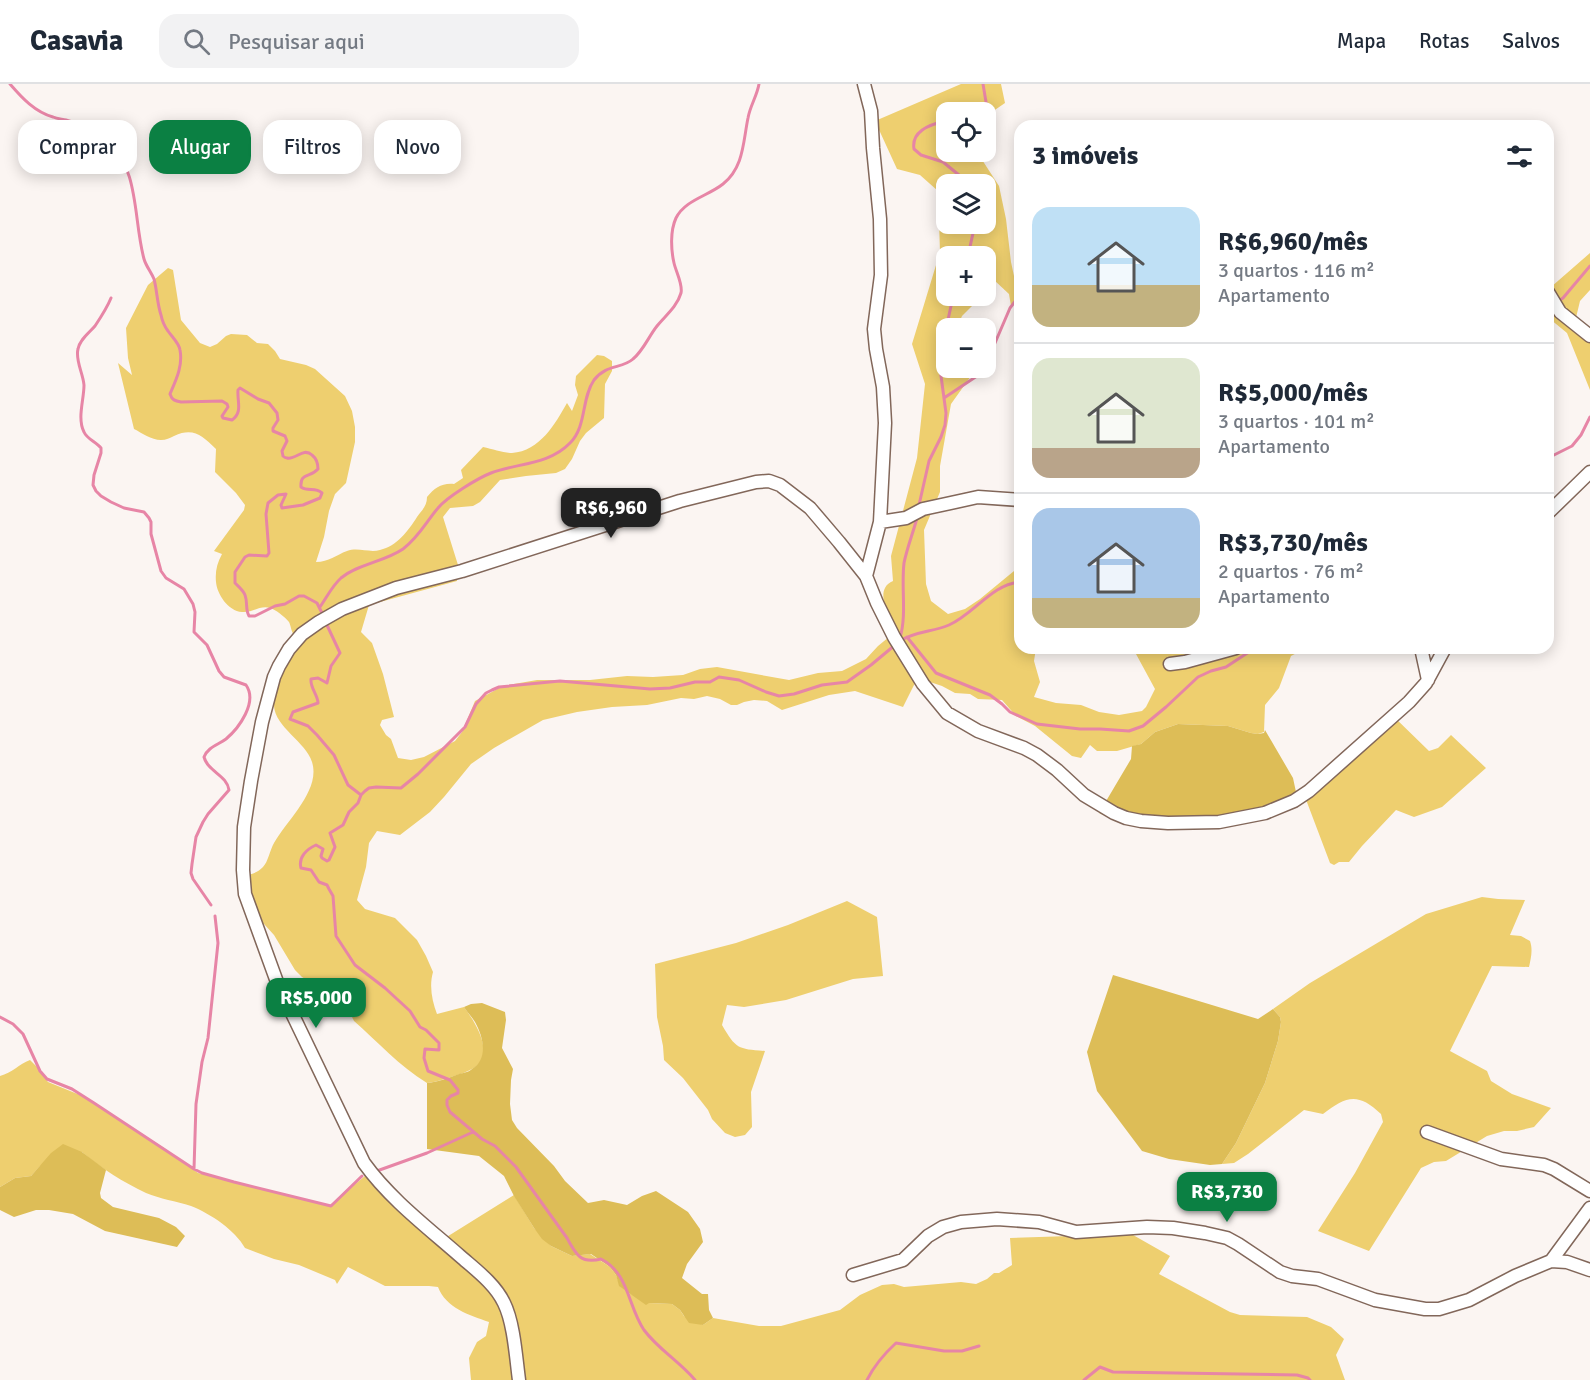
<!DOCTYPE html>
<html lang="pt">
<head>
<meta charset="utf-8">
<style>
	:root { --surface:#fff; --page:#f2f2f3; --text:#1f2937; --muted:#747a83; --line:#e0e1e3; --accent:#0b8043 }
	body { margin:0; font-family:Signika,sans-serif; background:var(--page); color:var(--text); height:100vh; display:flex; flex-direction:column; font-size:22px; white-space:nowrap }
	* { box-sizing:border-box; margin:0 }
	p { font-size:20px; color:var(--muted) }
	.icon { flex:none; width:33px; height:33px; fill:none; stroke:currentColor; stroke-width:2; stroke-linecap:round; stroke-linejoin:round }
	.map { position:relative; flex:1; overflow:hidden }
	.drawer { position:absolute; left:1014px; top:36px; width:540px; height:534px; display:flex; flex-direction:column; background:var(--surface); border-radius:18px; box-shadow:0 3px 15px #0003 }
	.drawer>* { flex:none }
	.top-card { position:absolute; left:18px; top:36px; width:570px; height:54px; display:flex; gap:12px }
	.fabs { position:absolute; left:936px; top:18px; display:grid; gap:12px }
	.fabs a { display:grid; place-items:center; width:60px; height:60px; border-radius:12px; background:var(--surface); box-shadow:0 3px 15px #0003; font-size:30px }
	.price { position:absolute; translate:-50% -51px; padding:0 14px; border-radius:12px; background:var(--accent); color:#fff; font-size:20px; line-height:39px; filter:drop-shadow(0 2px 3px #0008) }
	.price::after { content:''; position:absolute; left:50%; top:36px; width:18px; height:14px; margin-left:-9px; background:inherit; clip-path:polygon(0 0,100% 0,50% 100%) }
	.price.selected { background:#222; color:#fff }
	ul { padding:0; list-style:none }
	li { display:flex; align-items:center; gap:18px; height:150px; padding:0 18px }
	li+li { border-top:2px solid var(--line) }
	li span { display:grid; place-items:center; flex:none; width:168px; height:120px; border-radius:18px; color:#555 }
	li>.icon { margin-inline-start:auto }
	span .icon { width:72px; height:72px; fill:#fffc; stroke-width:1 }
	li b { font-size:26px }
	h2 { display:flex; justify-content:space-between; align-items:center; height:72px; padding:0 18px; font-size:26px }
	.chip { padding:0 21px; border-radius:18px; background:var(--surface); box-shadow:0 3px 15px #0003; font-size:21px; line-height:54px }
	.chip.selected { background:var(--accent); color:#fff }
	header { display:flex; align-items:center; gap:36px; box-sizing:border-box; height:84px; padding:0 30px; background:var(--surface); border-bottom:2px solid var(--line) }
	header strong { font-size:28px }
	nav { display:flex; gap:33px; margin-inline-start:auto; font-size:21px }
	.search { width:420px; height:54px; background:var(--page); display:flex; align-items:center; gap:15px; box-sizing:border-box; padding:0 21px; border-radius:18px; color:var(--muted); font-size:22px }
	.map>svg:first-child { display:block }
</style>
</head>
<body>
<header>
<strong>Casavia</strong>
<div class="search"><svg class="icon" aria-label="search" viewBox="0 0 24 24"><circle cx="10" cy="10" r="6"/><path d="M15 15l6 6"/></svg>Pesquisar aqui</div>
<nav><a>Mapa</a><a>Rotas</a><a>Salvos</a></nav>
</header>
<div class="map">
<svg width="1590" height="1296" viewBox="0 0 1590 1296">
	<rect width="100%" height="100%" fill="#fbf5f2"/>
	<path fill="#eecf6f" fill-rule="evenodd" d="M961,0H1001L1005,19L986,32V28H946V68H977L999,102L1006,135L1011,178L1014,192L1020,198V215L1011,222L1009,210L994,196L986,207V172H946V212H982L962,232L957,244H946V284H968L971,292L951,320L940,382V408L924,446L926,500L931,517L948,530L965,525L980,515L1014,487L1020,488V564H1036L1034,577L1040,598L1034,613L1056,619L1081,621L1099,628L1119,631L1142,627L1146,623L1155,605L1136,570L1144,564H1175L1190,574L1214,564H1306L1291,572L1279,604L1265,621L1264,648L1258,650L1251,649L1228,642L1178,640L1155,648L1141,660L1117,667H1097L1090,661L1081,674L1072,672L1035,642L1016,632L1002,616L978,615L970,610L955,609L942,602L924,596L917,595L903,623L855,607L829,611L782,626L767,617L754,616L744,618L737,621H731L720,615L707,612L694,615L681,614L647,621L612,623L577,628L543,636L494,664L471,680L444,713L430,728L400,751L377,747L369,759L366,783L357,816L365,825L395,834L417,856L426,872L433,888C429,902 432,917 437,930L464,923C475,938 497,971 472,985C467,988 460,990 454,992C445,995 436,998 427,999C399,982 378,958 354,937L352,933L347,917L341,910L333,906L325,905L320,900L310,898L302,893L295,886L274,851L264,840L253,834L247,791C253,790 258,788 263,783C268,778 270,766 274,759C287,736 321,706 312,678C306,658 275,643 274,622C273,604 288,569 294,551C291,547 291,542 289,538C285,533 275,525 270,524C260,521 252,529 242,528C228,527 217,510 216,498C215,488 217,479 222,470L214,467L244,426L245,421L236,409L215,388L216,365C202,352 194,343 174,352C170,354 166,356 161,356C151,356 142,349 134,345L118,279L132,291L128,274L126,244L148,201L168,184L173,186L181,236L200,259L210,263L217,260L226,252L231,250L247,251L257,259L268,260L275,267L280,275L306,281L315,285L345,312L352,327L355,343V358L346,399L335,410L329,427L324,453L316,478C329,478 336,471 347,467C358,463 369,469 380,466C397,462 408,447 417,433C422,426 427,422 427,413C435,404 441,399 454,400L463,394L461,386L483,363C493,365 503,369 512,369C540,367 555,340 567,319L572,327L578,311L575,301L576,292L597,271L604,272L612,277V287L605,300L604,334L586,349L580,357L572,375L565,385L556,389L526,392L500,396L480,418L473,422L450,424L443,433L458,481L457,497L369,521L361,548L372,559L383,590L394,633L382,636L380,641L386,651L391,655L398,674L411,676L424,673L455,657L462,648L475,617L503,602L537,596H590L627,592L653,593L683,591L700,585L717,583L789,596L818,589L842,587L866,575L878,562L889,553C889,548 890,543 889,538C886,524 876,504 893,497L891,472L917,374L925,300L912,260L940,168L938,107L920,91L897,85L875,37ZM946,100H986V140H946Z
		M1590,169V206L1580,217L1574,242L1590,255V306L1567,249L1550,235H1548V203H1551Z
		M1390,629L1429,667L1438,664L1451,651L1486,684L1442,723L1414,733L1396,726L1362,762L1349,778H1339L1334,781L1330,779L1305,713Z
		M1482,813L1498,815L1525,816L1510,851L1521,852L1530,857C1533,866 1531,874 1529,883L1492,882L1450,967L1487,987L1491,997L1512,1010L1551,1024L1534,1043L1517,1047H1504L1487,1052L1446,1077L1434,1078L1421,1084L1369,1167L1318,1147L1355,1089L1383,1038L1381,1030C1358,1008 1346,1012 1323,1030L1304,1026L1248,1070L1234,1079L1222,1080L1236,1059L1265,999L1278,957L1281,938L1280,933L1273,925L1310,899L1426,830Z
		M847,817L877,833L883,892L853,895L786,916L744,923L727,921L722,941C736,965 738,965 765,967L751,1008L752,1043L745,1051L735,1053L725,1049L712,1035L708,1026L683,994L664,976L663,962L657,933L655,880L736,859L788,841Z
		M30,976L38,984L48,998L80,1011L164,1064L198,1089L330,1121L365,1092L398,1125L437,1159L514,1111L534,1144L551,1162L572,1172L590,1170L610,1183L616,1191L620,1202L629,1209L649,1219L672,1220L680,1226L684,1232L703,1241L713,1234L759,1242H781L840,1226L860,1211L882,1201L894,1200L904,1203L961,1198L976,1200L987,1195L994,1189H999L1012,1181L1010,1154L1070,1152L1119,1143L1170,1172L1159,1190L1230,1228L1240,1231L1307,1233L1331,1243L1344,1255L1336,1271L1345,1296H471L469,1274L477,1258L486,1252L489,1238C469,1231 446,1224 438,1203L429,1202H385L348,1183L337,1200L335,1196L299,1181L274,1175L245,1164C235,1146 211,1130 191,1122C176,1117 160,1115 146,1109C123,1098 102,1085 82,1068L40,1082L31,1092L15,1094L0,1103V992C12,989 19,980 30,976Z"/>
	<path fill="#ddbd57" d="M1178,640L1228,642L1251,649L1258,650L1264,649L1265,646L1293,694L1296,708L1289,715L1262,728L1141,741L1110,734L1099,729L1131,675L1132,662L1141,660L1155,648Z
		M1113,891L1258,935L1273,925L1280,933L1281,938L1278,957L1265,999L1236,1059L1222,1080L1210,1081L1169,1075L1142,1067L1097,1007L1087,968Z
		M482,919L505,928L506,936L502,964L513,985L511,996L510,1020L512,1036L517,1044L554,1082L565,1097L588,1119L604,1116L627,1121L642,1112L656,1107L688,1128L700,1145L703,1158L687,1180L682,1194L702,1210H708L709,1226L713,1234L703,1241L689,1239L680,1226L672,1220L649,1219L646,1221L619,1202L616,1191L610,1183L591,1170L572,1172L551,1162L542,1155L534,1144L514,1112L504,1092L479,1072L427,1065V999C438,998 448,994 459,990C463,989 469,988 472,985C489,975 483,952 475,938C472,933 467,928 464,923L471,920Z
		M63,1060L82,1068L106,1086L100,1109L101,1114L113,1123L159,1134L176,1143L185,1152L177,1163L105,1147L73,1130L49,1126H36L14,1133L0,1126V1103L15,1094L31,1092L51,1069Z"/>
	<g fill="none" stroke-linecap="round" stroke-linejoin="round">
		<path stroke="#e785a6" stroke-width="3" d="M10,0C22,14 35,28 53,33C57,35 62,35 66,36C77,39 99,47 107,55C140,87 133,134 144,175C146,182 151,188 154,195C157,206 157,219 161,231C162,236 165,243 168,247C172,253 179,259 180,266C183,282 176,296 170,310C172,316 175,317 181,318L222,317L227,320L228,323L222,332L223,334L232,336C243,328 237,318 238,306L240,304L258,315L269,319L277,329L278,336L273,344V347L285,352L287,357L282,367L283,372C284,373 285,374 287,374C296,376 303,363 312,371C317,375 318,379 318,385C310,394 300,388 301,403C308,408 315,403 322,409L320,414L303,421L282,424L281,421L286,410L278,411L268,419L266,430L269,469L267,472L249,471L245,473L235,488V499C239,503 243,506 245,511C248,519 245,525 249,532H255L275,522L285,520L299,512H304L317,519L324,533
			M972,28L987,24L983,0
			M946,37C931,40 911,47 914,65L921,71L943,78L970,100
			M968,172L975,140
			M111,214C107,224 101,233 95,242C89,249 80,255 78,265C75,276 83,289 84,301C84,316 77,334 84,348C87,355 96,358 101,364V369L94,391L93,401L96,407L101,412L111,418L124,424L144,428L149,434L151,438V450L161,487L166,494L184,505L193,520L195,528L194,548L207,561L219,587L224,593L246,601C258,618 239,644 226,655C218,661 208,663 204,673C208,688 227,691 229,706L208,730L203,738L196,753L192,780L191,789L193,795L211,821
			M1557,218L1563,214L1590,182
			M986,280L1010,224L1020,211
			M944,314L977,292L983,284
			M1548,374L1572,362L1581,351L1590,333
			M919,421L929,377L941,353L945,341L946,329L939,277L951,222L955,212
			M320,523C327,513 332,502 341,494C358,480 384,478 403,465C419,453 426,438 438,424C447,413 478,394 491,389C517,379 549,381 570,359C587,342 581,315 594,296C606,280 622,285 633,275C643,267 649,252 657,242C665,232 677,223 681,209C683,200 676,188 674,179C671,166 670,147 676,134C685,116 708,112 723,100C744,83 743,58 748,34C750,22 757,12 759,0
			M326,539L340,569L331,582L327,599L318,594L311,595C310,604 318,611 318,619L293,628L290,635L308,642L317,651L334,671L348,701L361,711
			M907,553L936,589L990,611L1002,620L1010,628L1037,640L1080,645H1100L1129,647L1143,642L1166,623L1198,593L1211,587L1226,583L1255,564
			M900,554C907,530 901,504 904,479C907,464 913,449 917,434
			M900,557C915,547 933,548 949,541C974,530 992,500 1020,498
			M0,933L13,940L23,950L40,987L47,995L72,1005L94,1019L194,1085L202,1089L234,1098L331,1122L362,1092
			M194,1085L196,1020L202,978L208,954L218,859L215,832
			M374,1088L427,1069L473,1048
			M695,1296C680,1278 658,1265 644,1246C628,1223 629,1189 601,1175C581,1180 576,1171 567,1154L516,1083L495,1062L482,1055L450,1028L447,1021V1016L451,1012L458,1009V1006L450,996L428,987L424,974L425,965L439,966V959L426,946L420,943L410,927L385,904L355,881L336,852L333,812L329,805L327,801L319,798L311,786L301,784C298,773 307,765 316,761L323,765L321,772L322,774L327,777L329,776L335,763L330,749L343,741L349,728L358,719L361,711L365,707L369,704L376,703L401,704L418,690L465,643L476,620L486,609L492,606L499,603L560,597L650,605L670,604L695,598H710L719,593L739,596L766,608L779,612L794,610L822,601L847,598L871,581L895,561
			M867,1296C874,1282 884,1270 896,1259L944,1267H962L979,1262
			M1084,1296L1100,1283L1113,1288L1297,1291L1308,1294L1310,1296"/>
		<defs>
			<path id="minor" d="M864,0L871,27L873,64L880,135L881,191L874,245L876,265L883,303L885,339L880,438L866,492
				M1548,208L1560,228L1590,252
				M1548,429L1590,388
				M880,438L906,434L923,425L978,413L1020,416
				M1421,564L1428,596
				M1170,580L1185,578L1236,564
				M1427,1048L1501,1075L1544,1081L1554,1085L1590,1107
				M1551,1177L1590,1124
				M853,1191L903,1176L928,1152L943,1143L961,1138L997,1135L1039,1138L1076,1148L1147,1143L1173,1144L1205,1149L1227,1154L1238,1160L1280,1188L1292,1192L1318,1195L1375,1216L1425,1225H1439L1469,1216L1515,1192L1551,1177L1567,1178L1590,1186
				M519,1296C516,1274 514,1239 504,1219C495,1200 476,1186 460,1172C427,1143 390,1115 364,1079L277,898L245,810L243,786L244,743L251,697L262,638L274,593L279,582L289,565L302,550L319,538L342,525L396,504L462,487L680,417L756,398L769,397L780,401L810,424L839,458L866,492L877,519L894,553L923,600L947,629L978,647L1024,664L1037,671L1057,686L1084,711L1114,729L1126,734L1141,737L1168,739L1219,738L1265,729L1294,717L1309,707L1409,618L1426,599L1445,564"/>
		</defs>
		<use href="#minor" stroke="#82675a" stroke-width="15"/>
		<use href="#minor" stroke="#fff" stroke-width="12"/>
	</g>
</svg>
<div class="fabs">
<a><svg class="icon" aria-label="locate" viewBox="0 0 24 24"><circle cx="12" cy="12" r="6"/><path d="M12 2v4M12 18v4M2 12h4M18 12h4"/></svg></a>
<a><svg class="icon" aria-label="layers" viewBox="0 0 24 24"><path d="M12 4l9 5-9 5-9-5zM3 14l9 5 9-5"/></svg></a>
<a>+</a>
<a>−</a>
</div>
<b class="price selected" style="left:611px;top:455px">R$6,960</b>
<b class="price" style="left:316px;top:945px">R$5,000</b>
<b class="price" style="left:1227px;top:1139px">R$3,730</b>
<div class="top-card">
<a class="chip">Comprar</a>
<a class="chip selected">Alugar</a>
<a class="chip">Filtros</a>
<a class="chip">Novo</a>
</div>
<section class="drawer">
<h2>3 imóveis<svg class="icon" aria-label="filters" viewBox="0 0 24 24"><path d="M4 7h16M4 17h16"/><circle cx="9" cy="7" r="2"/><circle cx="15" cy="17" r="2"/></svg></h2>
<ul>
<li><span style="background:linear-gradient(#bfe0f5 65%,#c2b280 0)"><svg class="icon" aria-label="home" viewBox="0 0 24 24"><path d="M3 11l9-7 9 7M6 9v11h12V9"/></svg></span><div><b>R$6,960/mês</b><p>3 quartos · 116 m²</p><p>Apartamento</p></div></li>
<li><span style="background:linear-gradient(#dfe7d0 75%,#b9a48a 0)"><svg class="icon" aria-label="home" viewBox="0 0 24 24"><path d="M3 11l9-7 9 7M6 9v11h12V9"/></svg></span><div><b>R$5,000/mês</b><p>3 quartos · 101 m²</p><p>Apartamento</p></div></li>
<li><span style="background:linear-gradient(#a9c7e8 75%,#c2b280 0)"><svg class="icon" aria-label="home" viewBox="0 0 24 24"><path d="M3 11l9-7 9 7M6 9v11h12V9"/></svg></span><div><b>R$3,730/mês</b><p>2 quartos · 76 m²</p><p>Apartamento</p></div></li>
</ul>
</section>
</div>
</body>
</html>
